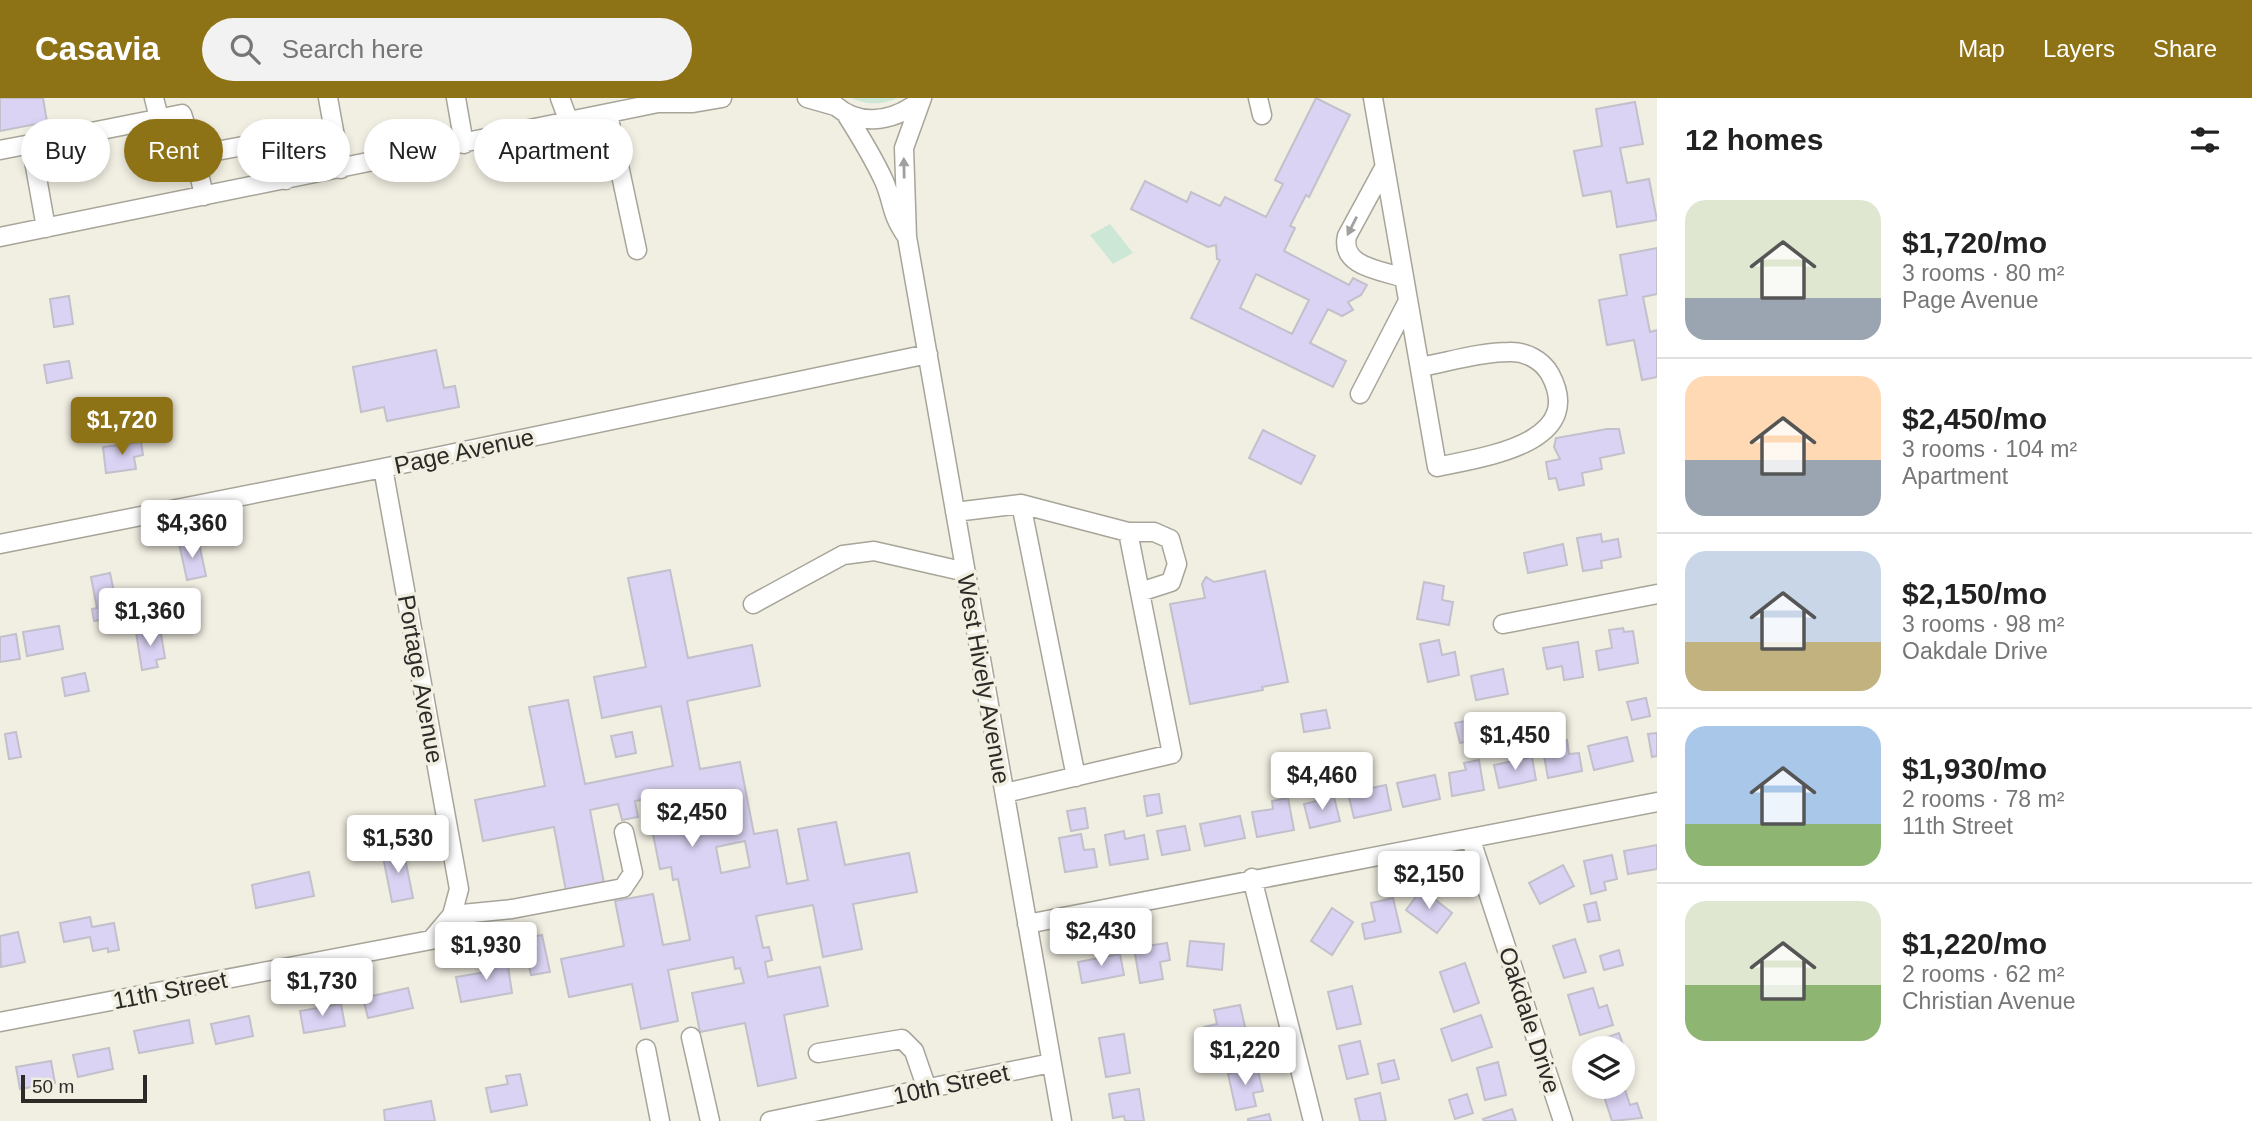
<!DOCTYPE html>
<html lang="en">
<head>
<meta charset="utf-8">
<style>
	:root { --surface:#fff; --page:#f2f2f2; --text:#222; --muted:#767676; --line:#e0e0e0; --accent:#8e7216 }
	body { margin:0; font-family:Arial,sans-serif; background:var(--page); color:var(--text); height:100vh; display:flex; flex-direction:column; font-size:26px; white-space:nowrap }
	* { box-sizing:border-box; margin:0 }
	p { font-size:23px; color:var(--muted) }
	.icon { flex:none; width:38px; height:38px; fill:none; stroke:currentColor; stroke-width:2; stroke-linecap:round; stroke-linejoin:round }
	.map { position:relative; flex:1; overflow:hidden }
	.panel { display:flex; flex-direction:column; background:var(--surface); width:595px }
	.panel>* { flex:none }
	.guide { position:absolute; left:21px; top:21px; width:665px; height:63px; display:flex; gap:14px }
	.controls { position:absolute; left:1572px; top:938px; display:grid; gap:14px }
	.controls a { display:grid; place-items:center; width:63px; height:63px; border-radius:50%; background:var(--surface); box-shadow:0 4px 10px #0003; font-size:35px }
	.scale { position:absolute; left:21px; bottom:18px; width:126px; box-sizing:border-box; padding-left:7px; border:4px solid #2c2b27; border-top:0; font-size:19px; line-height:24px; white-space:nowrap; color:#2c2b27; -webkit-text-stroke:5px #f1eee2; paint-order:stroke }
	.price { position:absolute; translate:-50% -60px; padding:0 16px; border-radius:7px; background:#fff; color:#222; font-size:23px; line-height:46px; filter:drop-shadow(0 2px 4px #0008) }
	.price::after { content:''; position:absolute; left:50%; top:42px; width:21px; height:16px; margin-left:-10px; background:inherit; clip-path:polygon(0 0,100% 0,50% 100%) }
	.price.active { background:var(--accent); color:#fff }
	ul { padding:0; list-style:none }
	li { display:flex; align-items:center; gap:21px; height:175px; padding:0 28px }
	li+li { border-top:2px solid var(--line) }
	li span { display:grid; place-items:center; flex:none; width:196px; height:140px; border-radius:21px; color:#555 }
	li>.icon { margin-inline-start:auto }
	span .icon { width:84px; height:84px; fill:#fffc; stroke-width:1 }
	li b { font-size:30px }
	h2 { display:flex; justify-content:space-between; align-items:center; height:84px; padding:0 28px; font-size:30px }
	.chip { padding:0 24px; border-radius:32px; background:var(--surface); box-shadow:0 4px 10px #0003; font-size:24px; line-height:63px }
	.chip.active { background:var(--accent); color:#fff }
	header { display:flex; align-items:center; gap:42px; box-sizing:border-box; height:98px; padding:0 35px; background:var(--accent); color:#fff }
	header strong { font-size:33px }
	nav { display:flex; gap:38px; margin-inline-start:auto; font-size:24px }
	.search { width:490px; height:63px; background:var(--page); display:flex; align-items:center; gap:18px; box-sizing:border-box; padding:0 24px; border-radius:38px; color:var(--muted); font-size:26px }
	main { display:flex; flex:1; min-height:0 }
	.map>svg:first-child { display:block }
</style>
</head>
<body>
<header>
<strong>Casavia</strong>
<div class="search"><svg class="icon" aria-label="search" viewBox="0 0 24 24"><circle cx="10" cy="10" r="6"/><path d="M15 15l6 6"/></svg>Search here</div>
<nav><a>Map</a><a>Layers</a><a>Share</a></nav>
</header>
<main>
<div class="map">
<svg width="1657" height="1023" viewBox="0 0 1657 1023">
	<rect width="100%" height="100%" fill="#f1eee2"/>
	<path fill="#cde7d6" d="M851,0H898C881,7 868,7 851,0Z
		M1110,126L1133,155L1113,166L1090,137Z"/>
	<path fill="#dbd3f3" stroke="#c2c0cb" stroke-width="2" fill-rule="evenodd" d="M0,0H43L47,24L0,33Z
		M1316,0L1350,17L1309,99L1306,97L1290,128L1295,130L1284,153L1349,187L1353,180L1367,187L1361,197L1348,204L1353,212L1342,218L1328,211L1310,245L1346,263L1333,289L1191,220L1220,162L1217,161L1216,147L1208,149L1131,111L1145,83L1187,104L1191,94L1220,108L1225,99L1266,119L1283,86L1275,82ZM1256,176L1309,202L1292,236L1240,210Z
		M1635,4L1643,46L1620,50L1627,85L1649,81L1657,122L1617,129L1611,93L1583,98L1574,53L1602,48L1596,11Z
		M1657,150V196L1643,199L1650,234L1657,232V279L1642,282L1634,242L1607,247L1599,202L1627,197L1620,157Z
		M69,198L73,226L54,229L50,201Z
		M436,252L444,290L455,288L459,309L387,323L384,309L361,314L353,269Z
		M69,263L72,280L47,285L44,267Z
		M1607,331H1619L1624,355L1600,360L1602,371L1582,375L1584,387L1559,392L1556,380L1549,381L1546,364L1560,361L1554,349L1556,340Z
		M1263,332L1315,358L1301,386L1249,360Z
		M141,344L143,357L134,359L136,371L106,375L103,349Z
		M1601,436L1602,444L1618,441L1621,459L1601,463L1602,470L1583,473L1577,440Z
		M198,441L206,478L187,482L179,445Z
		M1563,446L1567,467L1528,475L1524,455Z
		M670,472L688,560L752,547L760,588L687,603L700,671L740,664L754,736L777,732L787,786L808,782L798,731L836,724L845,767L909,755L917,794L853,806L862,851L823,859L813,807L756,818L763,850L769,849L772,862L765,864L768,879L820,869L828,908L784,917L796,980L758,988L745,925L700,934L692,895L744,885L740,870L735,871L733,859L668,872L678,923L641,931L632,886L569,899L561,861L624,848L615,803L653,796L663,847L690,842L678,781L673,782L671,769L660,771L646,701L635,703L638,719L622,722L618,706L590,712L604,785L566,793L554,729L483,743L475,702L545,688L529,609L568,602L585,686L673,668L661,608L602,620L594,579L646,569L628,480ZM745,743L750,769L721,775L716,749Z
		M1265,473L1288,584L1262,589L1263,592L1190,606L1170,506L1205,500L1202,486L1206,479L1214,484Z
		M110,475L119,518L94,523L92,511L97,510L91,479Z
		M1424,484L1444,488L1442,502L1453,504L1449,527L1417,521Z
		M59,528L63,551L27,558L23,534Z
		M160,530L165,560L156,562L158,569L142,572L136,534Z
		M1623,530L1624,534L1633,533L1638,565L1599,572L1596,553L1612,550L1609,532Z
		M16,536L20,561L0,564V539Z
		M1439,542L1442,557L1455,554L1459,577L1428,584L1420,546Z
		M1578,544L1583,579L1564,582L1562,568L1547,571L1543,550Z
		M1503,571L1508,596L1476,602L1471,578Z
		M85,575L89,593L65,598L62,580Z
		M1646,600L1650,618L1632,622L1627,604Z
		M1326,612L1330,630L1304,634L1301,616Z
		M1477,621L1481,640L1460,645L1455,625Z
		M16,634L21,659L9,661L5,636Z
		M632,634L636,655L616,659L611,638Z
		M1657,635V658L1652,659L1648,636Z
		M1627,639L1633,663L1594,672L1588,648Z
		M1567,642L1569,656L1579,655L1582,673L1548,680L1542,647Z
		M1532,659L1536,682L1499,690L1494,667Z
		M1479,662L1484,692L1452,698L1449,675L1466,672L1464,665Z
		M1435,677L1440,701L1403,709L1397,685Z
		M1386,687L1391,712L1354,720L1348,695Z
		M1159,696L1162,715L1147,718L1144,698Z
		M1334,699L1340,723L1310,730L1304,706Z
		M1288,700L1294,732L1257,739L1252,714L1273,711L1272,703Z
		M1085,710L1088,730L1071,733L1067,713Z
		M1240,718L1245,740L1205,748L1200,726Z
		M1185,728L1190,752L1162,757L1157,733Z
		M1124,733L1125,741L1144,737L1148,761L1110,767L1105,737Z
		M1081,736L1084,752L1094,751L1097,769L1065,774L1059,740Z
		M1657,747V771L1628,776L1624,753Z
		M403,750L413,800L392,804L382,754Z
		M1612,757L1617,781L1604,784L1606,792L1591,796L1584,763Z
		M1563,767L1574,788L1540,806L1529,785Z
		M309,774L314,798L256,810L252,787Z
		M1422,791L1452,815L1437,835L1406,812Z
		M1393,800L1401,834L1365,841L1362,826L1375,823L1371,805Z
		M1596,804L1600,822L1588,824L1584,807Z
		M1332,810L1353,824L1332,857L1311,843Z
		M90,819L92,829L114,825L119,852L108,854V850L93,853L90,839L64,844L60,825Z
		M18,834L25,864L1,869L0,838Z
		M542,837L550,874L531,877L523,841Z
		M1575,841L1586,874L1564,880L1553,848Z
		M1190,843L1224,846L1222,872L1187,868Z
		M1167,845L1170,862L1160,864L1163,881L1140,885L1134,850Z
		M1619,852L1623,867L1604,872L1600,858Z
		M1120,856L1124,877L1082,885L1078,864Z
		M507,861L512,895L461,904L456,879L486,874L484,865Z
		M1465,865L1479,905L1454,914L1440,874Z
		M1352,888L1361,926L1337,931L1328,894Z
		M408,890L413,910L368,920L363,900Z
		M1593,890L1599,910L1607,907L1613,927L1580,937L1568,897Z
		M341,906L345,928L304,935L300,913Z
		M1240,907L1251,955L1225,961L1220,940L1207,943L1204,929L1217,926L1214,912Z
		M1481,917L1492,949L1452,963L1441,931Z
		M249,918L253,938L216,946L211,926Z
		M189,922L193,945L139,955L134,933Z
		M1619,935L1626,956L1622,957V950H1586L1585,947Z
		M1124,936L1130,975L1106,979L1099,940Z
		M1360,943L1368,976L1347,981L1339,948Z
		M109,950L113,971L78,979L73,957Z
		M1394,962L1399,981L1382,985L1378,966Z
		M51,963L55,985L20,991L16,969Z
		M1498,964L1506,997L1485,1002L1477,970Z
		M1257,969L1263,993L1253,995L1256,1008L1236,1012L1228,976Z
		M520,976L527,1007L491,1014L486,990L508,986L506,978Z
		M1622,983L1630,1007L1637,1005L1642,1020L1612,1023L1601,989H1622Z
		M1139,991L1144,1023H1125L1124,1018L1113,1020L1109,996Z
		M1380,995L1386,1023H1360L1355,1001Z
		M1467,996L1473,1015L1455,1021L1449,1002Z
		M431,1003L435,1023H385L384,1012Z
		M1512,1011L1516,1023H1484L1483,1021Z
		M1269,1016L1271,1023H1248V1021Z"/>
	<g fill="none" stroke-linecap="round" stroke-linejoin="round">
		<defs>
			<path id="minor" d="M154,0L159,20
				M328,0L341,71
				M456,0L464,46
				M560,0L569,24
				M807,0L835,8
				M828,0C854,31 892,25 921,2
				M922,0L904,50L907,139L1062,1023
				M1258,0L1262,17
				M1373,0L1437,369C1482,359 1588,346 1550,276C1542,262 1525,253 1509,254C1480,254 1448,264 1420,269
				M608,16L637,152
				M846,16C860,38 873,59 884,83C894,106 890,115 907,139
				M0,52L31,46
				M1385,68L1347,138C1340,169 1381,172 1404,180
				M204,98L195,57L275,42L286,82
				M46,130L31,46L182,16L195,57
				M0,139L658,5H693L722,0
				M1360,296L1408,203
				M1021,406L1076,679
				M955,414L1021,406L1128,434L1172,656L1005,695
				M1128,434H1154L1170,441L1177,466L1171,484L1140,494
				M0,446L383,370L928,256
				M753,506L843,457L874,453L966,474
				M1503,526L1657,496
				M1471,742L1563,1023
				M1252,780L1313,1023
				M452,817L512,811L623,790L633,775L624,734
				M1027,826L1657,704
				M0,924L431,842L452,817L459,791L383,370
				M691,939L710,1023
				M646,951L660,1023
				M818,955L902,941L914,953L927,991
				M770,1023L1051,965"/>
		</defs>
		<use href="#minor" stroke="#a7a499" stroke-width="21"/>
		<use href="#minor" stroke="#fff" stroke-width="18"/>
	</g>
	<defs><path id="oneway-solid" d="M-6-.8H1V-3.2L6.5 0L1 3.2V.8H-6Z" transform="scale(1.75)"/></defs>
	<g fill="#a0a09e">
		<use href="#oneway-solid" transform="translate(904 70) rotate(-91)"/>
		<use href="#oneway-solid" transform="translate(1352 128) rotate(117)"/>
	</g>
	<g text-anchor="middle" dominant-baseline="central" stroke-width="7" stroke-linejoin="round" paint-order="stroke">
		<g font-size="24" fill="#2c2b27" stroke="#f1eee2">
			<text transform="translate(464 353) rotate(-12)">Page Avenue</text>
			<text transform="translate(421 581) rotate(80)">Portage Avenue</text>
			<text transform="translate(984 581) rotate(80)">West Hively Avenue</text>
			<text transform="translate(170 892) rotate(-11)">11th Street</text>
			<text transform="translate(1530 922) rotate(72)">Oakdale Drive</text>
			<text transform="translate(951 986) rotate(-12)">10th Street</text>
		</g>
	</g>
</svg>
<div class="controls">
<a><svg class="icon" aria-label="layers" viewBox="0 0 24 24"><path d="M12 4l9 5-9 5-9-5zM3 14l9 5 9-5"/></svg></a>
</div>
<div class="scale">50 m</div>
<b class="price active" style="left:122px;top:359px">$1,720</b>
<b class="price" style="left:192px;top:462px">$4,360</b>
<b class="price" style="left:150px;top:550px">$1,360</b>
<b class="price" style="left:1515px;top:674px">$1,450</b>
<b class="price" style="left:1322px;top:714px">$4,460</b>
<b class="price" style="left:692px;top:751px">$2,450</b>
<b class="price" style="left:398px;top:777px">$1,530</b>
<b class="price" style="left:1429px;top:813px">$2,150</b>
<b class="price" style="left:1101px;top:870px">$2,430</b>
<b class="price" style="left:486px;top:884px">$1,930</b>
<b class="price" style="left:322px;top:920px">$1,730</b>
<b class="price" style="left:1245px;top:989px">$1,220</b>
<div class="guide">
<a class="chip">Buy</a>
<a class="chip active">Rent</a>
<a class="chip">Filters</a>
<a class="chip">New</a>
<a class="chip">Apartment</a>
</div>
</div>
<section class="panel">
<h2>12 homes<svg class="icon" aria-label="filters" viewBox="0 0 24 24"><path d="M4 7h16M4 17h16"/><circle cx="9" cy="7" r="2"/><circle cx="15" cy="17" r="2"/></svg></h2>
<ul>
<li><span style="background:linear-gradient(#dfe7d0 70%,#9aa5b1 0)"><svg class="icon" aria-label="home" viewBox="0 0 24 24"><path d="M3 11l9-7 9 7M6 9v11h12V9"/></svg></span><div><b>$1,720/mo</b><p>3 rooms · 80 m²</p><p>Page Avenue</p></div></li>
<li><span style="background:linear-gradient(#ffd9b3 60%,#9aa5b1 0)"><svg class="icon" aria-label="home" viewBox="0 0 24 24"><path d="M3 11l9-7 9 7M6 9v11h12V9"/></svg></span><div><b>$2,450/mo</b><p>3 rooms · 104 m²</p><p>Apartment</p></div></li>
<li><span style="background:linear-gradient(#c9d6e8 65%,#c2b280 0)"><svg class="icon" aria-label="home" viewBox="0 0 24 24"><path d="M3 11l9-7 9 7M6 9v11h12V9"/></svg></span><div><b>$2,150/mo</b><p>3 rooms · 98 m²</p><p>Oakdale Drive</p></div></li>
<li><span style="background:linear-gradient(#a9c7e8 70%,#8fb573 0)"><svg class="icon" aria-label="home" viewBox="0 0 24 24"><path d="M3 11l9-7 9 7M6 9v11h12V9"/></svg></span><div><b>$1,930/mo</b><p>2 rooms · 78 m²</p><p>11th Street</p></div></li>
<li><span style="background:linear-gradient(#dfe7d0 60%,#8fb573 0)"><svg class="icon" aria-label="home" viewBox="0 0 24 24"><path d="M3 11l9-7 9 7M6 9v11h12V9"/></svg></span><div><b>$1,220/mo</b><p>2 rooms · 62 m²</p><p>Christian Avenue</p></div></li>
</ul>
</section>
</main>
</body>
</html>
